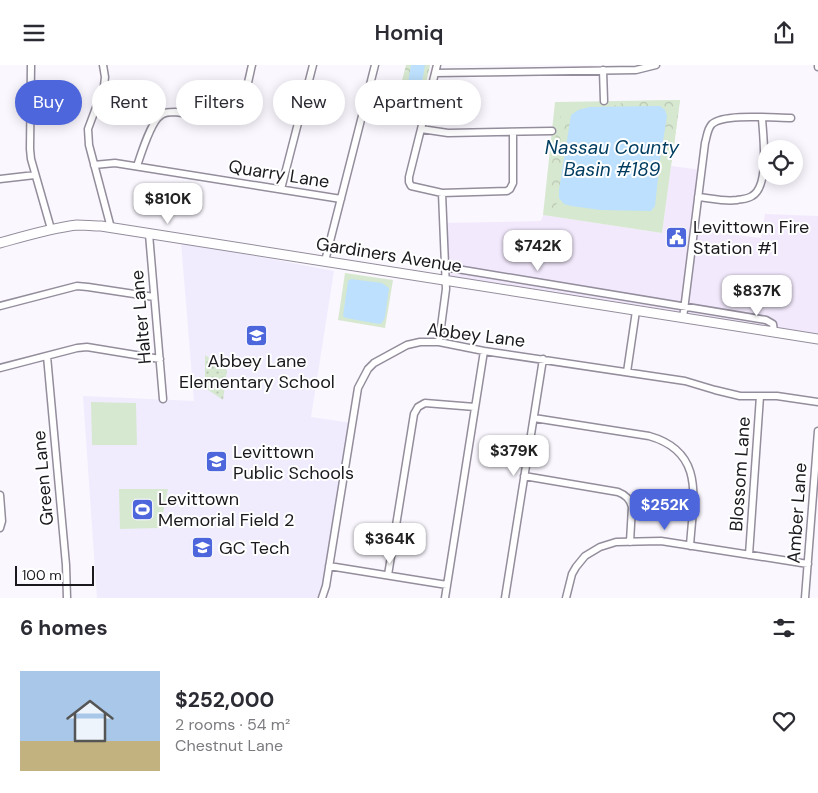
<!DOCTYPE html>
<html lang="en">
<head>
<meta charset="utf-8">
<style>
	:root { --surface:#fff; --page:#f7f7f7; --text:#2b2b33; --muted:#7c7c81; --accent:#4d66db }
	body { margin:0; font-family:"DM Sans",sans-serif; background:var(--page); color:var(--text); height:100vh; display:flex; flex-direction:column; font-size:19px; white-space:nowrap }
	* { box-sizing:border-box; margin:0 }
	p { font-size:16px; color:var(--muted) }
	.icon { flex:none; width:28px; height:28px; fill:none; stroke:currentColor; stroke-width:2; stroke-linecap:round; stroke-linejoin:round }
	.map { position:relative; height:533px; overflow:hidden }
	.sheet { display:flex; flex-direction:column; background:var(--surface); flex:1 }
	.sheet>* { flex:none }
	.guide { position:absolute; left:15px; top:15px; width:500px; height:45px; display:flex; gap:10px }
	.controls { position:absolute; left:758px; top:75px; display:grid; gap:10px }
	.controls a { display:grid; place-items:center; width:45px; height:45px; border-radius:50%; background:var(--surface); box-shadow:0 2px 12px #0003; font-size:25px }
	.scale { position:absolute; left:15px; bottom:12px; width:79px; box-sizing:border-box; padding-left:5px; border:2px solid #1b181e; border-top:0; font-size:14px; line-height:18px; white-space:nowrap; color:#1b181e; -webkit-text-stroke:4px #fff; paint-order:stroke }
	.price { position:absolute; translate:-50% -42px; padding:0 11px; border-radius:10px; background:#fff; color:#222; font-size:16px; line-height:32px; filter:drop-shadow(0 1px 2px #0008) }
	.price::after { content:''; position:absolute; left:50%; top:30px; width:15px; height:11px; margin-left:-8px; background:inherit; clip-path:polygon(0 0,100% 0,50% 100%) }
	.price.current { background:var(--accent); color:#fff }
	ul { padding:0; list-style:none }
	li { display:flex; align-items:center; gap:15px; height:125px; padding:0 20px }
	li span { display:grid; place-items:center; flex:none; width:140px; height:100px; border-radius:0px; color:#555 }
	li>.icon { margin-inline-start:auto }
	span .icon { width:60px; height:60px; fill:#fffc; stroke-width:1 }
	li b { font-size:21px }
	h2 { display:flex; justify-content:space-between; align-items:center; height:60px; padding:0 20px; font-size:21px }
	.tag { padding:0 18px; border-radius:22px; background:var(--surface); box-shadow:0 2px 12px #0003; font-size:18px; line-height:45px }
	.tag.current { background:var(--accent); color:#fff }
	header { display:flex; justify-content:space-between; align-items:center; height:65px; padding:0 20px; background:var(--surface); font-size:22px; font-weight:600 }
	.map>svg:first-child { display:block }
</style>
</head>
<body>
<header><svg class="icon" aria-label="menu" viewBox="0 0 24 24"><path d="M4 6h16M4 12h16M4 18h16"/></svg>Homiq<svg class="icon" aria-label="share" viewBox="0 0 24 24"><path d="M12 15V3M7 8l5-5 5 5M5 13v7h14v-7"/></svg></header>
<div class="map">
<svg width="818" height="533" viewBox="0 0 818 533">
	<defs>
		<pattern id="forest-crowns" width="20" height="18" patternUnits="userSpaceOnUse" patternTransform="scale(1.25)"><rect width="20" height="18" fill="#d7e8d0"/><path d="M2 6a3 3 0 1 1 6 0M12 15a3 3 0 1 1 6 0" fill="none" stroke="#b8c6b2"/></pattern>
		<pattern id="park-dots" width="8" height="8" patternUnits="userSpaceOnUse" patternTransform="scale(1.25)"><rect width="8" height="8" fill="#d7e8d0"/><path d="M2 2h.1M6 6h.1" fill="none" stroke="#b8c6b2" stroke-width="1.8" stroke-linecap="round"/></pattern>
	</defs>
	<rect width="100%" height="100%" fill="#faf7fe"/>
	<path fill="#f2e9fc" d="M671,101L703,105L695,165L761,173L765,149L818,151V271L444,215L442,158L541,156L543,150L662,168Z"/>
	<path fill="#f0ecfe" d="M181,177L334,206L311,352L352,358L321,533H97L83,331L194,336Z"/>
	<path fill="#d7e8d0" d="M680,35L662,168L543,150L555,37Z
		M345,208L393,215L385,263L338,255Z
		M91,337L136,338L137,380H92Z
		M119,424H168L160,463L120,464Z"/>
	<path fill="url(#forest-crowns)" d="M406,0H430L422,37L420,41L417,42L398,38L397,35Z
		M680,35L672,96L671,98H666L664,89L666,62L610,42L622,38L635,36Z
		M576,42L581,44L559,125C559,134 558,141 550,145L547,141L555,74L557,63L562,45Z"/>
	<path fill="url(#park-dots)" d="M205,290L227,305L223,335L205,323Z"/>
	<path fill="#bce0fd" d="M411,0H425L420,29L415,32L407,29V23Z
		M660,41L665,45L667,51L660,95L655,141L651,146L601,145L571,141L564,139L559,133V125L571,50L578,45L590,42Z
		M351,214L382,218L389,223L385,252L382,258L379,259L346,253L343,251L348,216Z"/>
	<g fill="none" stroke-linecap="round" stroke-linejoin="round">
		<defs>
			<path id="minor" d="M31,0L30,84L31,94L51,164
				M103,0L105,12L104,21L88,64L89,80L111,163
				M437,0L409,112V117L411,121L442,128L507,126L510,124L513,118V67
				M818,0V2
				M603,5L604,36
				M435,8L636,5L656,0
				M421,64L448,68L552,66
				M94,100L115,98L341,134
				M137,101C141,89 151,57 160,51C164,47 169,47 175,47L225,54C229,54 232,52 235,50C244,42 249,12 252,0
				M0,114L35,110
				M281,124L313,0
				M698,132C710,133 724,137 737,135C742,134 748,134 752,131C770,121 763,71 762,53
				M149,169L163,334
				M325,196L375,0
				M445,202L766,255L773,259L774,267
				M0,241L77,221L88,222L154,232
				M683,253L705,78C707,72 707,64 712,59C724,48 773,53 791,53
				M439,277L446,224L442,128
				M47,291L66,500L67,533
				M0,303L77,283L87,282L160,294
				M627,307L636,246
				M534,353L649,371C706,387 693,434 690,481
				M524,411L618,427C626,430 630,434 632,442L630,477
				M0,430L2,456L0,463
				M749,490L760,331
				M329,501L447,520
				M388,510L414,349L418,342L425,338L475,342
				M322,533L326,521L358,323L368,304L374,298L407,280L420,277H439L484,286L685,316L715,325L740,331H777L818,337
				M445,533L484,286
				M505,533L543,294
				M566,533L572,509L576,502L585,491L600,482L616,477L661,476L808,499
				M805,533L818,366"/>
			<path id="secondary" d="M0,178C25,171 51,163 77,160C85,160 93,161 101,161L818,274"/>
		</defs>
		<use href="#minor" stroke="#948d9c" stroke-width="9"/>
		<use href="#secondary" stroke="#948d9c" stroke-width="11"/>
		<use href="#minor" stroke="#fff" stroke-width="6"/>
		<use href="#secondary" stroke="#fff" stroke-width="9"/>
	</g>
	<defs>
		<symbol id="civic-square" viewBox="-11 -11 22 22"><rect x="-9" y="-9" width="18" height="18" rx="4" fill="#4d66db" stroke="#fff"/><path d="M-.6-6.5H3V-4.5H.6V-3L4-1V1h2V6H-6V1h2V-1L-.6-3ZM-1.2 2.5V6h2.4V2.5Z" fill="#fff"/></symbol>
		<symbol id="school-square" viewBox="-11 -11 22 22"><rect x="-9" y="-9" width="18" height="18" rx="4" fill="#4d66db" stroke="#fff"/><path d="M0-5L7-2L0 1L-7-2ZM-4 1L0 2.5L4 1V4Q0 6-4 4Z" fill="#fff"/></symbol>
		<symbol id="stadium-square" viewBox="-11 -11 22 22"><rect x="-9" y="-9" width="18" height="18" rx="4" fill="#4d66db" stroke="#fff"/><path d="M0-5a6.5 5 0 1 0 0 10a6.5 5 0 1 0 0-10ZM-3.5-1.8h7v3.6h-7Z" fill="#fff"/></symbol>
	</defs>
	<g fill-rule="evenodd">
		<use href="#civic-square" x="664" y="160" width="25" height="25"/>
		<use href="#school-square" x="244" y="258" width="25" height="25"/>
		<use href="#school-square" x="204" y="384" width="25" height="25"/>
		<use href="#stadium-square" x="130" y="432" width="25" height="25"/>
		<use href="#school-square" x="190" y="470" width="25" height="25"/>
	</g>
	<g text-anchor="middle" dominant-baseline="central" stroke-width="4" stroke-linejoin="round" paint-order="stroke">
		<g font-size="18" fill="#1b181e" stroke="#fff">
			<text transform="translate(279 109) rotate(9)">Quarry Lane</text>
			<text transform="translate(389 190) rotate(9)">Gardiners Avenue</text>
			<text transform="translate(141 252) rotate(-95)">Halter Lane</text>
			<text transform="translate(476 270) rotate(7)">Abbey Lane</text>
			<text transform="translate(740 409) rotate(-86)">Blossom Lane</text>
			<text transform="translate(43 413) rotate(-95)">Green Lane</text>
			<text transform="translate(797 448) rotate(-86)">Amber Lane</text>
		</g>
		<g font-size="18" fill="#1b181e" stroke="#fff" text-anchor="start">
			<text x="693" y="162">Levittown Fire<tspan x="693" dy="21">Station #1</tspan></text>
			<text x="257" y="296" text-anchor="middle">Abbey Lane<tspan x="257" dy="21">Elementary School</tspan></text>
			<text x="233" y="387">Levittown<tspan x="233" dy="21">Public Schools</tspan></text>
			<text x="158" y="434">Levittown<tspan x="158" dy="21">Memorial Field 2</tspan></text>
			<text x="219" y="483">GC Tech</text>
		</g>
		<g font-size="19" font-style="italic" fill="#003d61" stroke="#fff">
			<text x="612" y="82">Nassau County<tspan x="612" dy="22">Basin #189</tspan></text>
		</g>
	</g>
</svg>
<div class="controls">
<a><svg class="icon" aria-label="locate" viewBox="0 0 24 24"><circle cx="12" cy="12" r="6"/><path d="M12 2v4M12 18v4M2 12h4M18 12h4"/></svg></a>
</div>
<div class="scale">100 m</div>
<b class="price" style="left:168px;top:160px">$810K</b>
<b class="price" style="left:538px;top:207px">$742K</b>
<b class="price" style="left:757px;top:252px">$837K</b>
<b class="price" style="left:514px;top:412px">$379K</b>
<b class="price current" style="left:665px;top:466px">$252K</b>
<b class="price" style="left:390px;top:500px">$364K</b>
<div class="guide">
<a class="tag current">Buy</a>
<a class="tag">Rent</a>
<a class="tag">Filters</a>
<a class="tag">New</a>
<a class="tag">Apartment</a>
</div>
</div>
<section class="sheet">
<h2>6 homes<svg class="icon" aria-label="filters" viewBox="0 0 24 24"><path d="M4 7h16M4 17h16"/><circle cx="9" cy="7" r="2"/><circle cx="15" cy="17" r="2"/></svg></h2>
<ul>
<li><span style="background:linear-gradient(#a9c7e8 70%,#c2b280 0)"><svg class="icon" aria-label="home" viewBox="0 0 24 24"><path d="M3 11l9-7 9 7M6 9v11h12V9"/></svg></span><div><b>$252,000</b><p>2 rooms · 54 m²</p><p>Chestnut Lane</p></div><svg class="icon" aria-label="heart" viewBox="0 0 24 24"><path d="M12 20l-8-8c-3-5 5-10 8-4 3-6 11-1 8 4z"/></svg></li>
</ul>
</section>
</body>
</html>
